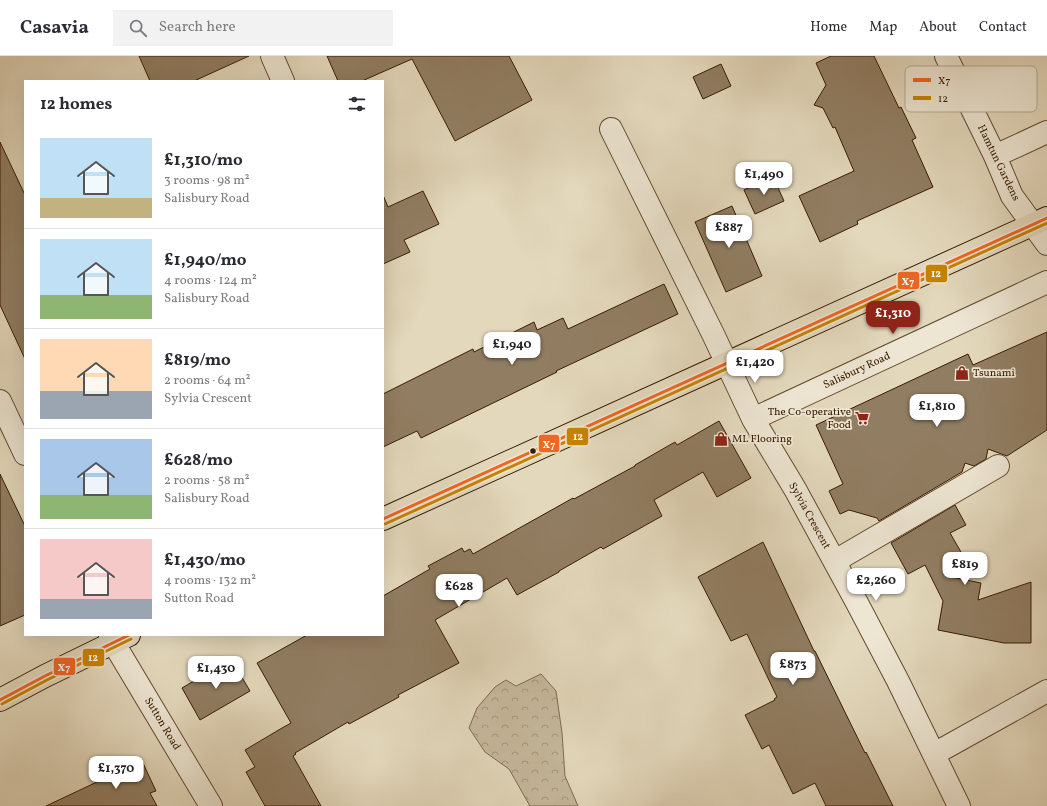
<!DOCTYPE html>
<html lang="en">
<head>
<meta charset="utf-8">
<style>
	:root { --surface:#fff; --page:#f2f2f3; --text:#2b2b33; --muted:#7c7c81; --line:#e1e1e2; --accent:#8f2418 }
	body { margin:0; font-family:Vollkorn,serif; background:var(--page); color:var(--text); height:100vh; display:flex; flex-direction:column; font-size:15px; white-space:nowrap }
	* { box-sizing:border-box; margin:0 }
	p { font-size:13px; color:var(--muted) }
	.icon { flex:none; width:22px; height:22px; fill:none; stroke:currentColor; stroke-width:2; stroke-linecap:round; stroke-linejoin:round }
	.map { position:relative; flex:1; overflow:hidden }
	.details { position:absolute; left:24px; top:24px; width:360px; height:556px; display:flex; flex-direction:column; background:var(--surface); border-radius:0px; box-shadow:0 4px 16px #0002 }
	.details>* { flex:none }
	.price { position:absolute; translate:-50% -34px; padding:0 9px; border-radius:8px; background:#fff; color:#222; font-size:13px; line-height:26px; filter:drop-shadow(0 1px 2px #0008) }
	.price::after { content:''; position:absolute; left:50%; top:24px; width:12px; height:9px; margin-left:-6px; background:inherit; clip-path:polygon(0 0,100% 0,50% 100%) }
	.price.on { background:var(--accent); color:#fff }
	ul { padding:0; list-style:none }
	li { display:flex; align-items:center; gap:12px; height:100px; padding:0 16px }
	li+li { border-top:1px solid var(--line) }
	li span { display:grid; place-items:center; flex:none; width:112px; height:80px; border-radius:0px; color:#555 }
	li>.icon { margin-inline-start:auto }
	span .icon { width:48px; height:48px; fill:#fffc; stroke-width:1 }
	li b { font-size:17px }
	h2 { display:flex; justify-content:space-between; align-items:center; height:48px; padding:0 16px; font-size:17px }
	header { display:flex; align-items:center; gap:24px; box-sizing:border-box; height:56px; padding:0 20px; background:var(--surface); border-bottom:1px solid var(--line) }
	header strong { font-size:19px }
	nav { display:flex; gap:22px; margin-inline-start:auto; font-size:14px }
	.search { width:280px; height:36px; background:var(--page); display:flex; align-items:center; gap:10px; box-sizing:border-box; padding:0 14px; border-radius:0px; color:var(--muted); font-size:15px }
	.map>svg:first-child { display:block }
</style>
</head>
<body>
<header>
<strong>Casavia</strong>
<div class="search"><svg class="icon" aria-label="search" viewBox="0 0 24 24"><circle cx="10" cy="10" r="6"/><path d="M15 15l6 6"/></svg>Search here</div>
<nav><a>Home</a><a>Map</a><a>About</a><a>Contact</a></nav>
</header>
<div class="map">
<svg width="1047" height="750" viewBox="0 0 1047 750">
	<defs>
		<pattern id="forest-crowns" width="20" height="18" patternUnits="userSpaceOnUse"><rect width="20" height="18" fill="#c6b89c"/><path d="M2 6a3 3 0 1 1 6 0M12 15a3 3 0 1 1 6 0" fill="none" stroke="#a2957d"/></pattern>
	</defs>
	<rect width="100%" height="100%" fill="#e3d8bc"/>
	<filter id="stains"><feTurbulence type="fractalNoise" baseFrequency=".005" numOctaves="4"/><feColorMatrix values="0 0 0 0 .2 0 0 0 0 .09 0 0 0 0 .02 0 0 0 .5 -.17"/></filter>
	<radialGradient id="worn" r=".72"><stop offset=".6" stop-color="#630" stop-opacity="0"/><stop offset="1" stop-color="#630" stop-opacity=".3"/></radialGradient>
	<path fill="url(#forest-crowns)" stroke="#7f6a4e" d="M541,618L556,635L562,677L565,720L578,750H530L509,713L485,696L469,672L477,652L495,631L506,624L516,630Z"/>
	<path fill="#917d62" stroke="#381b01" d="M139,0H249L194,25H150Z
		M327,0H509L532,44L455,85L412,3L362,25H338Z
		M831,0H874L899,52L901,51L916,82L912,84L933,131L857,165L858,168L820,186L799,140L854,115L835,71L833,72L823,52L814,49L826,29L816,7Z
		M721,8L731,30L703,43L693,21Z
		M0,86L25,139V303L0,249Z
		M773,121L784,145L755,158L744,134Z
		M423,135L439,168L404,184L410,196L383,208V139L388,151Z
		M732,150L762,220L726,236L695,166Z
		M664,228L678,258L556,315L557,316L421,382L417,375L383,391V338L473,293L474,296L534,266L537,274L563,262L568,273Z
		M1047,276V374L1007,400L988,393L986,403L974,410L965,407L962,416L879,465L877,462L849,454L840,458L829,435L843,428L816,369L968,298L973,309Z
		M719,365L751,422L717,441L703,416L654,444L662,460L603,493L601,491L559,515V516L517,539L507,522L435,564L459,607L398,639L399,641L349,668L348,666L295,697L296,698L293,700L321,750H265L246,716L255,711L245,694L282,672L291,667L257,607L307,579H383V540L430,513L428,510L462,492L464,496L470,493L473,498L573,442L574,443L635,410V409L675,386L677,389Z
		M0,418L25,470V559L0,570Z
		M955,449L966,469L950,477L961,496L946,520L981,527L978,544L1031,526V587H1004L938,574L943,545L925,509L908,518L891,487Z
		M763,486L814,595H815L865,697L866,696L893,750H826L815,727L793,738L769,689L762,693L745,659L775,644L774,643L777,641L747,578L731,585L698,521Z
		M231,603L250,635L200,664L182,632Z
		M136,705L137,708L142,705L156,735L150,737L157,750H46L99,725L98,723Z"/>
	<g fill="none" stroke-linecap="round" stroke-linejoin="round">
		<defs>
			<path id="minor" d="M272,0L283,25
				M946,0L995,100L1012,140L1047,188
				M611,73L713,278L753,363L795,433L856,545L898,625L959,750
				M995,100L1047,76
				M0,345L25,398
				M753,363L1047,226
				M835,505L998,410
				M110,579L113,586L211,750
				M934,698L1047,635"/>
			<path id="major" d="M383,463L1047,162
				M0,644L45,620L129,579"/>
		</defs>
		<use href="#minor" stroke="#634a30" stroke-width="24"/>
		<use href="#major" stroke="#381b01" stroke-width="24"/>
		<use href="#minor" stroke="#ede6d3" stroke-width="22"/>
		<use href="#major" stroke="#e3d8bc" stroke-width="22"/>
		<defs>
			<path id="bus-1" d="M383,463L1047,162
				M0,644L45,620L129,579"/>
			<path id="bus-2" d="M385,468L1047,167
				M2,648L47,624L131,583"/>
		</defs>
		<use href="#bus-1" stroke="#ede6d3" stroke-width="6"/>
		<use href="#bus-2" stroke="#ede6d3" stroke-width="6"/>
		<use href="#bus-1" stroke="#f26522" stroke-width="3"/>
		<use href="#bus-2" stroke="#c78300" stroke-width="3"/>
	</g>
	<defs>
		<symbol id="shop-bare" viewBox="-9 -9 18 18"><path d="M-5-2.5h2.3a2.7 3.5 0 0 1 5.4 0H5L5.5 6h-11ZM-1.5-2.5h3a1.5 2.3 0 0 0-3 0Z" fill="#8f2418" stroke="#ede6d3" stroke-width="2.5" paint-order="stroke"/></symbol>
		<symbol id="supermarket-bare" viewBox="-9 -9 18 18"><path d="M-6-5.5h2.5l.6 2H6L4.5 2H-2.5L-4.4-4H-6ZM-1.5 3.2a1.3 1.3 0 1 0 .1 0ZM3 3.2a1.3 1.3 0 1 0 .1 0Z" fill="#8f2418" stroke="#ede6d3" stroke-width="2.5" paint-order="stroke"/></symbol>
	</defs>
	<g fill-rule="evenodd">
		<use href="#shop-bare" x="952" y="307" width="20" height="20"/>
		<use href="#supermarket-bare" x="852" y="352" width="20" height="20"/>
		<use href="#shop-bare" x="711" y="373" width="20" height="20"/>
	</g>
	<circle fill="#381b01" stroke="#ede6d3" stroke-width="1.5" cx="533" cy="395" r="3.5"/>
	<g text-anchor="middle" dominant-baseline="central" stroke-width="3.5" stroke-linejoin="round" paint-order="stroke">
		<g font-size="11" fill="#381b01" stroke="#ede6d3">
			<text transform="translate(998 107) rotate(64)">Hamtun Gardens</text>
			<text transform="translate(857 315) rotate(-25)">Salisbury Road</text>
			<text transform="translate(809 460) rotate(61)">Sylvia Crescent</text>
			<text transform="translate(162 668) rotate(59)">Sutton Road</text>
		</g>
		<g font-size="11" fill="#381b01" stroke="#ede6d3" text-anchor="start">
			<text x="973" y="317">Tsunami</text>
			<text x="851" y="356" text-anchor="end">The Co-operative<tspan x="851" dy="13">Food</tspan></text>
			<text x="732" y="383">ML Flooring</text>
		</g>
	</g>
	<rect x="905" y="10" width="132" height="46" rx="6" fill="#ede6d3" stroke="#b7a994" stroke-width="1"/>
	<rect x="913" y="22" width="18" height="4" fill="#f26522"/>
	<rect x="913" y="40" width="18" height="4" fill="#c78300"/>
	<g font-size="11" fill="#381b01">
		<text x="938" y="28">X7</text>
		<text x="938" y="46">12</text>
	</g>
	<g stroke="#ede6d3" stroke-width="1.5">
		<rect x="925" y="208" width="23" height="19" rx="4" fill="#c78300"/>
		<rect x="897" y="215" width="23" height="19" rx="4" fill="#f26522"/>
		<rect x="566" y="371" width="23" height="19" rx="4" fill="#c78300"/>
		<rect x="538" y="378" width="22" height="19" rx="4" fill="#f26522"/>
		<rect x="82" y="592" width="23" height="19" rx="4" fill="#c78300"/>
		<rect x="53" y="601" width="23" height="19" rx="4" fill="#f26522"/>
	</g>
	<g font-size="11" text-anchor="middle" font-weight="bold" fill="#fff">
		<text x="936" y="221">12</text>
		<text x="908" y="229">X7</text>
		<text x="578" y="384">12</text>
		<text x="549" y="392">X7</text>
		<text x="93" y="605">12</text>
		<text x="64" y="615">X7</text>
	</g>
	<rect width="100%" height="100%" filter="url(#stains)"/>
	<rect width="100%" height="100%" fill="url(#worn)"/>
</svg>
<b class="price" style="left:764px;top:140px">£1,490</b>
<b class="price" style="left:729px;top:193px">£887</b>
<b class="price on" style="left:893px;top:279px">£1,310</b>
<b class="price" style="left:512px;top:310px">£1,940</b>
<b class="price" style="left:755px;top:328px">£1,420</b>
<b class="price" style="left:937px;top:372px">£1,810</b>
<b class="price" style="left:965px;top:530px">£819</b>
<b class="price" style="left:876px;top:546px">£2,260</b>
<b class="price" style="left:459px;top:552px">£628</b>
<b class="price" style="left:793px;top:630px">£873</b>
<b class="price" style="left:216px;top:634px">£1,430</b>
<b class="price" style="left:116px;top:734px">£1,370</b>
<section class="details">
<h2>12 homes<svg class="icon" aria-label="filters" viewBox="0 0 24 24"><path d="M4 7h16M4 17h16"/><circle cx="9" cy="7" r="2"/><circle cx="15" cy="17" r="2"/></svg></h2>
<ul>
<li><span style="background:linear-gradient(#bfe0f5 75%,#c2b280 0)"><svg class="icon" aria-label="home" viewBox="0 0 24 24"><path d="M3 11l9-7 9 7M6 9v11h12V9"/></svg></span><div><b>£1,310/mo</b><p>3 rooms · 98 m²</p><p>Salisbury Road</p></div></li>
<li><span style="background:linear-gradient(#bfe0f5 70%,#8fb573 0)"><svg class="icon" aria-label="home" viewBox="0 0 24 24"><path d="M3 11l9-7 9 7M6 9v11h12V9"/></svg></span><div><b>£1,940/mo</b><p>4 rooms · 124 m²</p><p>Salisbury Road</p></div></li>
<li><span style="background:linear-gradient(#ffd9b3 65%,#9aa5b1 0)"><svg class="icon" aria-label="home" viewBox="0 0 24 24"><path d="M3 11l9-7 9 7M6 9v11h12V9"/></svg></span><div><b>£819/mo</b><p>2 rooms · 64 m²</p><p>Sylvia Crescent</p></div></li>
<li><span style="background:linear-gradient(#a9c7e8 70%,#8fb573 0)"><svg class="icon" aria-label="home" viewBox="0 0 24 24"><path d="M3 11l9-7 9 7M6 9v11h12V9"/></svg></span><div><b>£628/mo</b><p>2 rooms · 58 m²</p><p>Salisbury Road</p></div></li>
<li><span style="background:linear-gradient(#f6c9c9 75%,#9aa5b1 0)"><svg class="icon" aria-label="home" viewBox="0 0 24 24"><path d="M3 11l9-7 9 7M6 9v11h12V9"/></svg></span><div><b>£1,430/mo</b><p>4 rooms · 132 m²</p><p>Sutton Road</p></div></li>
</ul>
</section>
</div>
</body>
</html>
